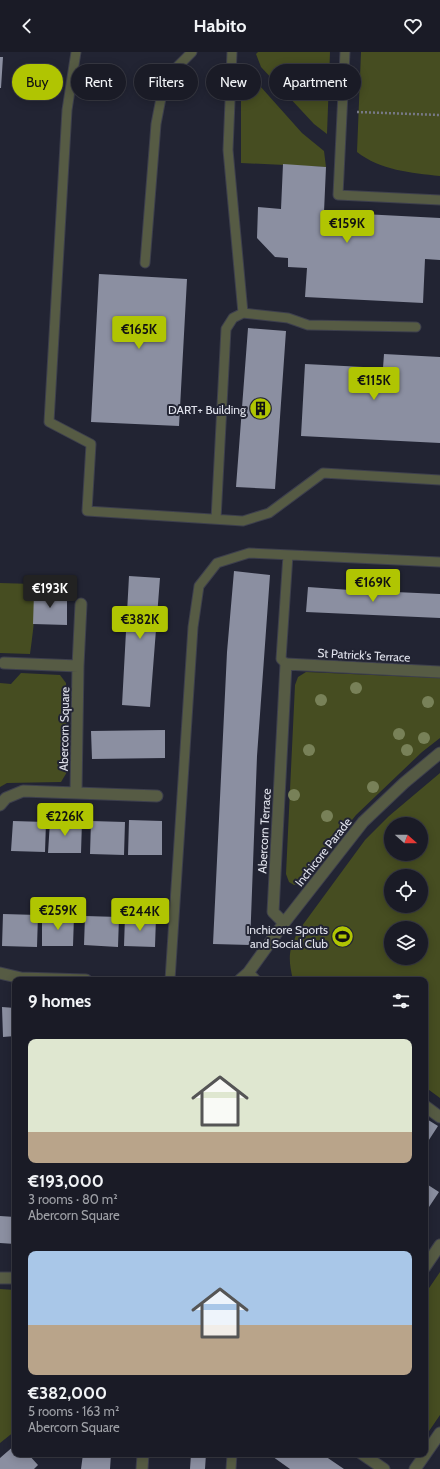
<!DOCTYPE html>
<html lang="en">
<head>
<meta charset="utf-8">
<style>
	:root { --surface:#1a1b26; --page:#23242e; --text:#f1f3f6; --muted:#9fa1a7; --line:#383943; --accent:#b0c502 }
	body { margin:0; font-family:Cabin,sans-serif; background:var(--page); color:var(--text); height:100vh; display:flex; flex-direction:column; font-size:15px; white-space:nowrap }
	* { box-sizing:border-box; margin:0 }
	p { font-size:13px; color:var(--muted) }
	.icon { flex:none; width:22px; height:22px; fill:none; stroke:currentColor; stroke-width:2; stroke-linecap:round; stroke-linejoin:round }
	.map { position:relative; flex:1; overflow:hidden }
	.details { position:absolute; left:12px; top:925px; width:416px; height:480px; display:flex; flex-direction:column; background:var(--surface); border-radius:8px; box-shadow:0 2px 10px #0003,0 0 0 1px var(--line) }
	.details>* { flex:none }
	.banner { position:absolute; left:12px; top:12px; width:416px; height:36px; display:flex; gap:8px }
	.needle { width:26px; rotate:111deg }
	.controls { position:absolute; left:384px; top:765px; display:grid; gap:8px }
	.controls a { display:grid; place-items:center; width:44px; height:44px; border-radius:50%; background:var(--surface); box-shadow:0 2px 10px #0003,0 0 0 1px var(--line); font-size:20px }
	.price { position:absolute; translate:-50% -34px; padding:0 9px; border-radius:4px; background:var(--accent); color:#111; font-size:13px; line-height:26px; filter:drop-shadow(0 1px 2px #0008) }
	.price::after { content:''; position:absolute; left:50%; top:24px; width:12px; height:9px; margin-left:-6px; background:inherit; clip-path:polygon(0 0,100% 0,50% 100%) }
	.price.selected { background:#222; color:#fff }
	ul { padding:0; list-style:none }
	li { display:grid; align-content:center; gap:8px; height:212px; padding:0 16px }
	li span { display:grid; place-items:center; height:124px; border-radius:8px; color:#555 }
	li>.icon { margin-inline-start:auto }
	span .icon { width:72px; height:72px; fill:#fffc; stroke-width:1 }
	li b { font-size:17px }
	h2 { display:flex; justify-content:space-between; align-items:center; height:48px; padding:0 16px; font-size:17px }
	.tag { padding:0 14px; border-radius:18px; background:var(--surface); box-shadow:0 2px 10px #0003,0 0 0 1px var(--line); font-size:14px; line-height:36px }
	.tag.selected { background:var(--accent); color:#111 }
	header { display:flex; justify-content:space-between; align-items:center; height:52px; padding:0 16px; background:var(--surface); font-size:18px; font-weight:700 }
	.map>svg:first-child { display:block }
</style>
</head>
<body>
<header><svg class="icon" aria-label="back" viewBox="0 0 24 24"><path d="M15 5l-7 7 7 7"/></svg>Habito<svg class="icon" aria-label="heart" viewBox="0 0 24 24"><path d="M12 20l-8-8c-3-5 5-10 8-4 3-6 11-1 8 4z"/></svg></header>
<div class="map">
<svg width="440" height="1417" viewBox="0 0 440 1417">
	<rect width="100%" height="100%" fill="#222433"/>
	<path fill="#464d21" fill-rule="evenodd" d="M258,0H330L327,82L314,72L261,15L256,2Z
		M361,0H440V124C411,121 380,118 357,100Z
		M246,12L251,24L302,81L324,99L326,115L241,111V13Z
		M0,531L33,532C37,555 33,579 30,602L0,601Z
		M306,620L440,626V686L422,700L356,763L301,832L294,833L289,830L286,822L295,633L298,625Z
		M21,621L60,623L66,631L67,720L61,730L7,731L0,735V631L11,632Z
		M440,721V1046L425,1035V928H293C288,906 288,898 299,878L365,788L389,764ZM391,772H421V802H391ZM391,824H421V854H391ZM391,876H421V906H391Z
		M440,1220V1363L425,1385V1242Z
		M0,1237L15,1238V1379L0,1391Z"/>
	<path fill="#8b8fa1" d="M0,5H3L1,36H0Z
		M283,112L326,115L324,160L440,166V208L425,207L423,251L305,245L307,216L288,215V206L275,205L257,186L258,155L281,157Z
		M99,222L187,227L179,374L91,370Z
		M248,276L286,279L275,437L236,435Z
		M384,302L440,305V391L301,384L305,312L383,316Z
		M234,519L270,523L257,704L250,893L213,892L227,600Z
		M129,524L160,526L150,655L122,653Z
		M308,535L350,538L440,542V566L306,560Z
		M34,541H67V573L33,572Z
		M165,678V706L92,707L91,679Z
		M129,768L162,769V803H128Z
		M13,769L46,770L45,800L11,799Z
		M50,769H82L81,801H48Z
		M91,769L125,770L124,803L90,802Z
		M3,862L38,863L37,895L2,894Z
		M42,863L74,864L73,894H42Z
		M85,864L119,865L118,895L84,893Z
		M125,864L156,865L155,895L124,894Z
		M2,955L15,956V984L3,985Z
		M425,1066L438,1074L425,1094Z
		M425,1131L439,1140L425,1161Z
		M0,1164L15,1165V1192L0,1191Z
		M15,1393V1402H28L38,1413L34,1417H0V1406Z
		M83,1402H111L110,1417H81Z
		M191,1402H206L205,1417H190Z
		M269,1402H322L344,1417H290Z"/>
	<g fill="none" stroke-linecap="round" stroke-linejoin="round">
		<defs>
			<path id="service" d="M76,0L67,58L49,370L91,392L87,459L243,469L269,461L323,421L440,428
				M232,0L228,98L243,261L288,266L308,273L416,275
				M345,0L338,143L440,148
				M145,211L156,72L162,41L178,14L192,0
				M216,467L226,277L233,266L243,261
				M286,612L281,607L288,503
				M170,928L193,575L199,534L217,511L249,501L440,510
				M231,1417L232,1402"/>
			<path id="minor" d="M4,611L78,614
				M76,741L78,614L81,552
				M0,753L6,746L23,739L157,744
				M284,871L273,860L286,612L440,620
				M0,921L21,926L86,928
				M248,921L255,928
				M240,928L248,921L284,871L363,770L404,731L440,701
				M425,1054L440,1065
				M425,1215L440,1193
				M0,1226H15
				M362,1402L384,1417
				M142,1417L143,1402
				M415,1417L440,1381"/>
		</defs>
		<use href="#service" stroke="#3d3f4d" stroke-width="11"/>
		<use href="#minor" stroke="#3d3f4d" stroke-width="13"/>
		<path stroke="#777986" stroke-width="2.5" stroke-dasharray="2 2" stroke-linecap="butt" d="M357,60L440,63"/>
		<use href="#service" stroke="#565b44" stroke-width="9"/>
		<use href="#minor" stroke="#565b44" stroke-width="11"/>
	</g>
	<g fill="#788158">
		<circle cx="356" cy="636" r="6"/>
		<circle cx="321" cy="648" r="6"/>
		<circle cx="428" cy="650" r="6"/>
		<circle cx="399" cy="682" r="6"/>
		<circle cx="424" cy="686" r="6"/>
		<circle cx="309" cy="698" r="6"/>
		<circle cx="407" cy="698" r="6"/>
		<circle cx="373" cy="735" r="6"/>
		<circle cx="294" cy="743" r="6"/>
		<circle cx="327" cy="764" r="6"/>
	</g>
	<defs>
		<symbol id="building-disc" viewBox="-11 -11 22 22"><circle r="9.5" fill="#b0c502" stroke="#222433"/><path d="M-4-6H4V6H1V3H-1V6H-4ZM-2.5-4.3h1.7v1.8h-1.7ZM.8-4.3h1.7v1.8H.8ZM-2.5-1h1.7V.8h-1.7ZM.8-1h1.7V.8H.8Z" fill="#111"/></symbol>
		<symbol id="stadium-disc" viewBox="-11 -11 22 22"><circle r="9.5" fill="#b0c502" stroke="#222433"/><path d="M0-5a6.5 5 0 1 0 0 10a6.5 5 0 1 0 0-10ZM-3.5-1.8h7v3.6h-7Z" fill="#111"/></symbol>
	</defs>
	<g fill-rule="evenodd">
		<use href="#building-disc" x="248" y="344" width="25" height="25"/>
		<use href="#stadium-disc" x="330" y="872" width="25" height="25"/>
	</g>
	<g text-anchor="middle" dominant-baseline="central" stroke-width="4" stroke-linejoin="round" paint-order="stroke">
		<g font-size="12" fill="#e1e3ed" stroke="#222433" text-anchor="end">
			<text x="246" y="357">DART+ Building</text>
			<text x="328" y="877">Inchicore Sports<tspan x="328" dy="14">and Social Club</tspan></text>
		</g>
		<g font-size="12" fill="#e1e3ed" stroke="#222433">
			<text transform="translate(364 603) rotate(3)">St Patrick's Terrace</text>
			<text transform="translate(64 677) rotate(-89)">Abercorn Square</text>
			<text transform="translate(264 779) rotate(-87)">Abercorn Terrace</text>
			<text transform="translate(323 800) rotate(-52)">Inchicore Parade</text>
		</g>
	</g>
</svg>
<div class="controls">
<a><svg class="needle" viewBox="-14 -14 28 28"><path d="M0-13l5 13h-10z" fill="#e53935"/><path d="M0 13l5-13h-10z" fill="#9fa1a7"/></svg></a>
<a><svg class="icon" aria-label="locate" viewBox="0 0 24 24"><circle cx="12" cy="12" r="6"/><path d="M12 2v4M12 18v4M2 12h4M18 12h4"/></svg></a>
<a><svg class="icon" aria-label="layers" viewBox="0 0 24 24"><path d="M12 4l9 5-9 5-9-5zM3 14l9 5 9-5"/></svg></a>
</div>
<b class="price" style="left:347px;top:192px">€159K</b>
<b class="price" style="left:139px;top:298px">€165K</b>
<b class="price" style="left:374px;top:349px">€115K</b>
<b class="price" style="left:373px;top:551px">€169K</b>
<b class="price selected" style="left:50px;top:557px">€193K</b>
<b class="price" style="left:140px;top:588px">€382K</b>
<b class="price" style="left:65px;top:785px">€226K</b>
<b class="price" style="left:58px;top:879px">€259K</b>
<b class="price" style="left:140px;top:880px">€244K</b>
<div class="banner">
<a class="tag selected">Buy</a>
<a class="tag">Rent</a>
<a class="tag">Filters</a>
<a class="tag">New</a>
<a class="tag">Apartment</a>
</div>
<section class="details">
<h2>9 homes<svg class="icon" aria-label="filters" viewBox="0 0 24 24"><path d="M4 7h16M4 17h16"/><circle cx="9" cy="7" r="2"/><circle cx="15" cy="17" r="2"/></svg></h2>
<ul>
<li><span style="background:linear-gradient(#dfe7d0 75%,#b9a48a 0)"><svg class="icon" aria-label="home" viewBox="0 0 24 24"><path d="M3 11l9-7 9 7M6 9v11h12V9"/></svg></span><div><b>€193,000</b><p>3 rooms · 80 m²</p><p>Abercorn Square</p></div></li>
<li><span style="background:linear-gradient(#a9c7e8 60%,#b9a48a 0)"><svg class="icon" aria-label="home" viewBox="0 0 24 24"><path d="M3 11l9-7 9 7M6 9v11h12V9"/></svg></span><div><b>€382,000</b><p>5 rooms · 163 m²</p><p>Abercorn Square</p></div></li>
</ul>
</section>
</div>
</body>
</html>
